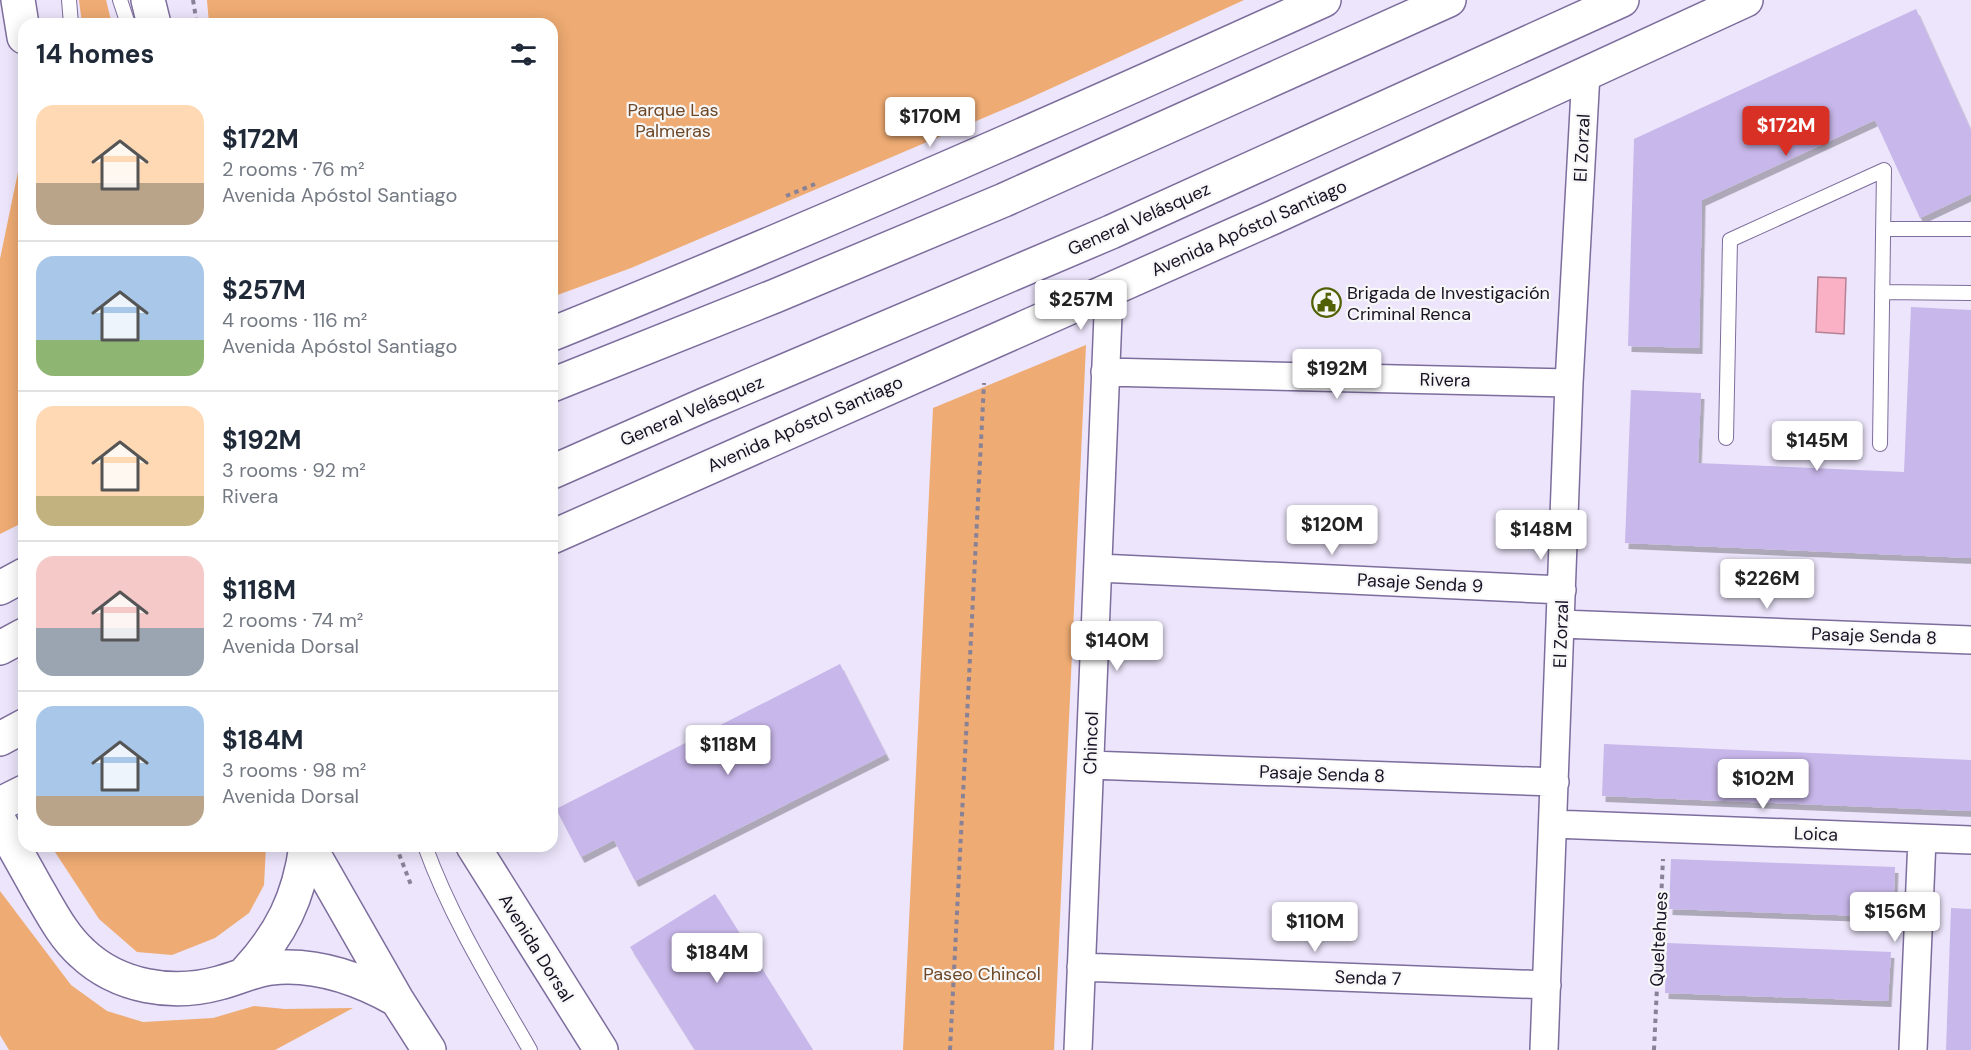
<!DOCTYPE html>
<html lang="en">
<head>
<meta charset="utf-8">
<style>
	:root { --surface:#fff; --page:#f6f6f7; --text:#1f2937; --muted:#747a83; --line:#e0e1e3; --accent:#d93025 }
	body { margin:0; font-family:"DM Sans",sans-serif; background:var(--page); color:var(--text); height:100vh; display:flex; flex-direction:column; font-size:22px; white-space:nowrap }
	* { box-sizing:border-box; margin:0 }
	p { font-size:20px; color:var(--muted) }
	.icon { flex:none; width:33px; height:33px; fill:none; stroke:currentColor; stroke-width:2; stroke-linecap:round; stroke-linejoin:round }
	.map { position:relative; flex:1; overflow:hidden }
	.side { position:absolute; left:18px; top:18px; width:540px; height:834px; display:flex; flex-direction:column; background:var(--surface); border-radius:18px; box-shadow:0 3px 15px #0003 }
	.side>* { flex:none }
	.price { position:absolute; translate:-50% -51px; padding:0 14px; border-radius:6px; background:#fff; color:#222; font-size:20px; line-height:39px; filter:drop-shadow(0 2px 3px #0008) }
	.price::after { content:''; position:absolute; left:50%; top:36px; width:18px; height:14px; margin-left:-9px; background:inherit; clip-path:polygon(0 0,100% 0,50% 100%) }
	.price.selected { background:var(--accent); color:#fff }
	ul { padding:0; list-style:none }
	li { display:flex; align-items:center; gap:18px; height:150px; padding:0 18px }
	li+li { border-top:2px solid var(--line) }
	li span { display:grid; place-items:center; flex:none; width:168px; height:120px; border-radius:18px; color:#555 }
	li>.icon { margin-inline-start:auto }
	span .icon { width:72px; height:72px; fill:#fffc; stroke-width:1 }
	li b { font-size:26px }
	h2 { display:flex; justify-content:space-between; align-items:center; height:72px; padding:0 18px; font-size:26px }
	.map>svg:first-child { display:block }
</style>
</head>
<body>
<div class="map">
<svg width="1971" height="1050" viewBox="0 0 1971 1050">
	<defs>
		<filter id="shadow"><feDropShadow dx="3.5" dy="6" stdDeviation="0" flood-color="#0004"/></filter>
	</defs>
	<rect width="100%" height="100%" fill="#ece5fb"/>
	<path fill="#eeab73" d="M79,0H106L112,24H82Z
		M207,0H1244L1021,102L631,268L552,297V24H209Z
		M19,167L24,183V522L0,534V259Z
		M1086,345L1054,1050H903L933,408Z
		M51,846H266L264,885L249,913L215,938L172,955L137,952L99,919Z
		M0,891L71,985L107,1011L143,1022L213,1018L254,1006L285,1009L353,1008L275,1050H9L0,1035Z"/>
	<path fill="#fab1c6" stroke="#b68195" stroke-width="1.5" d="M1818,277L1846,278L1844,334L1816,332Z"/>
	<path fill="#c8b7ea" filter="url(#shadow)" d="M1916,9L1971,131V194L1920,218L1875,120L1702,200L1699,348L1628,346L1634,139Z
		M1911,307L1971,310V558L1625,543L1631,390L1701,393L1698,463L1904,472Z
		M840,664L886,754L635,881L614,840L581,857L556,809Z
		M1604,744L1971,760V811L1602,796Z
		M1671,859L1895,867L1893,917L1669,909Z
		M715,894L813,1050H695L630,947Z
		M1951,908L1971,909V1050H1946Z
		M1667,943L1891,952L1888,1001L1665,993Z"/>
	<g fill="none" stroke-linecap="round" stroke-linejoin="round">
		<defs>
			<path id="service" d="M69,0L71,24
				M120,0L128,24
				M1883,229H1971
				M1882,292L1971,293
				M1726,438L1730,240L1884,170L1880,444
				M425,846C451,918 492,984 530,1050"/>
			<path id="minor" d="M1105,372L1569,383
				M1099,568L1562,590
				M1561,624L1971,640
				M1090,765L1555,782
				M1553,824L1971,840
				M1081,967L1547,985
				M1078,1050L1109,291
				M1544,1050L1569,383L1586,73
				M1913,1050L1922,839"/>
			<path id="tertiary" d="M0,588L24,575
				M0,804L24,792"/>
			<path id="secondary" d="M552,334C812,229 1069,116 1324,0
				M552,537L1274,217L1746,0"/>
			<path id="primary" d="M18,0L24,37
				M148,0L154,24
				M0,822C13,845 25,867 38,890C51,912 63,936 82,953C118,987 172,996 219,983C238,978 251,971 271,968C316,963 358,978 397,1000
				M309,846L397,1000L429,1050
				M473,846L601,1050
				M246,972C281,934 299,898 306,846"/>
			<path id="motorway" d="M552,385L775,296L1004,200L1449,0
				M552,472L704,405L1111,232L1622,0
				M0,648L24,635
				M0,739L24,726"/>
		</defs>
		<use href="#service" stroke="#7d6d9c" stroke-width="16"/>
		<use href="#minor" stroke="#7d6d9c" stroke-width="30"/>
		<use href="#tertiary" stroke="#7d6d9c" stroke-width="36"/>
		<use href="#secondary" stroke="#7d6d9c" stroke-width="36"/>
		<use href="#primary" stroke="#7d6d9c" stroke-width="36"/>
		<use href="#motorway" stroke="#7d6d9c" stroke-width="36"/>
		<path stroke="#898297" stroke-width="4" stroke-dasharray="4.5 4.5" stroke-linecap="butt" d="M193,0L197,24
			M786,196L815,184
			M396,846L411,885
			M950,1050L984,383
			M1654,1050L1663,859"/>
		<use href="#service" stroke="#fff" stroke-width="14"/>
		<use href="#minor" stroke="#fff" stroke-width="27"/>
		<use href="#tertiary" stroke="#fff" stroke-width="33"/>
		<use href="#secondary" stroke="#fff" stroke-width="33"/>
		<use href="#primary" stroke="#fff" stroke-width="33"/>
		<use href="#motorway" stroke="#fff" stroke-width="33"/>
	</g>
	<defs>
		<symbol id="civic-ring" viewBox="-11 -11 22 22"><circle r="9.5" fill="#f7f7f7" stroke="#506002" stroke-width="1.5"/><path d="M-.6-6.5H3V-4.5H.6V-3L4-1V1h2V6H-6V1h2V-1L-.6-3ZM-1.2 2.5V6h2.4V2.5Z" fill="#506002"/></symbol>
	</defs>
	<g fill-rule="evenodd">
		<use href="#civic-ring" x="1310" y="286" width="33" height="33"/>
	</g>
	<g text-anchor="middle" dominant-baseline="central" stroke-width="4.5" stroke-linejoin="round" paint-order="stroke">
		<g font-size="18" fill="#6e4726" stroke="#f7f7f7">
			<text x="673" y="110">Parque Las<tspan x="673" dy="21">Palmeras</tspan></text>
			<text x="982" y="974">Paseo Chincol</text>
		</g>
		<g font-size="18" fill="#171123" stroke="#f7f7f7">
			<text transform="translate(1582 148) rotate(-87)">El Zorzal</text>
			<text transform="translate(1139 219) rotate(-24)">General Velásquez</text>
			<text transform="translate(1249 228) rotate(-24)">Avenida Apóstol Santiago</text>
			<text transform="translate(1445 380) rotate(1)">Rivera</text>
			<text transform="translate(692 411) rotate(-23)">General Velásquez</text>
			<text transform="translate(805 424) rotate(-24)">Avenida Apóstol Santiago</text>
			<text transform="translate(1420 583) rotate(3)">Pasaje Senda 9</text>
			<text transform="translate(1561 634) rotate(-88)">El Zorzal</text>
			<text transform="translate(1874 636) rotate(2)">Pasaje Senda 8</text>
			<text transform="translate(1091 743) rotate(-88)">Chincol</text>
			<text transform="translate(1322 774) rotate(2)">Pasaje Senda 8</text>
			<text transform="translate(1816 834) rotate(2)">Loica</text>
			<text transform="translate(1659 939) rotate(-87)">Queltehues</text>
			<text transform="translate(536 948) rotate(58)">Avenida Dorsal</text>
			<text transform="translate(1368 978) rotate(2)">Senda 7</text>
		</g>
		<g font-size="18" fill="#171123" stroke="#f7f7f7" text-anchor="start">
			<text x="1347" y="293">Brigada de Investigación<tspan x="1347" dy="21">Criminal Renca</tspan></text>
		</g>
	</g>
</svg>
<b class="price" style="left:930px;top:148px">$170M</b>
<b class="price selected" style="left:1786px;top:157px">$172M</b>
<b class="price" style="left:1081px;top:331px">$257M</b>
<b class="price" style="left:1337px;top:400px">$192M</b>
<b class="price" style="left:1817px;top:472px">$145M</b>
<b class="price" style="left:1332px;top:556px">$120M</b>
<b class="price" style="left:1541px;top:561px">$148M</b>
<b class="price" style="left:1767px;top:610px">$226M</b>
<b class="price" style="left:1117px;top:672px">$140M</b>
<b class="price" style="left:728px;top:776px">$118M</b>
<b class="price" style="left:1763px;top:810px">$102M</b>
<b class="price" style="left:1895px;top:943px">$156M</b>
<b class="price" style="left:1315px;top:953px">$110M</b>
<b class="price" style="left:717px;top:984px">$184M</b>
<section class="side">
<h2>14 homes<svg class="icon" aria-label="filters" viewBox="0 0 24 24"><path d="M4 7h16M4 17h16"/><circle cx="9" cy="7" r="2"/><circle cx="15" cy="17" r="2"/></svg></h2>
<ul>
<li><span style="background:linear-gradient(#ffd9b3 65%,#b9a48a 0)"><svg class="icon" aria-label="home" viewBox="0 0 24 24"><path d="M3 11l9-7 9 7M6 9v11h12V9"/></svg></span><div><b>$172M</b><p>2 rooms · 76 m²</p><p>Avenida Apóstol Santiago</p></div></li>
<li><span style="background:linear-gradient(#a9c7e8 70%,#8fb573 0)"><svg class="icon" aria-label="home" viewBox="0 0 24 24"><path d="M3 11l9-7 9 7M6 9v11h12V9"/></svg></span><div><b>$257M</b><p>4 rooms · 116 m²</p><p>Avenida Apóstol Santiago</p></div></li>
<li><span style="background:linear-gradient(#ffd9b3 75%,#c2b280 0)"><svg class="icon" aria-label="home" viewBox="0 0 24 24"><path d="M3 11l9-7 9 7M6 9v11h12V9"/></svg></span><div><b>$192M</b><p>3 rooms · 92 m²</p><p>Rivera</p></div></li>
<li><span style="background:linear-gradient(#f6c9c9 60%,#9aa5b1 0)"><svg class="icon" aria-label="home" viewBox="0 0 24 24"><path d="M3 11l9-7 9 7M6 9v11h12V9"/></svg></span><div><b>$118M</b><p>2 rooms · 74 m²</p><p>Avenida Dorsal</p></div></li>
<li><span style="background:linear-gradient(#a9c7e8 75%,#b9a48a 0)"><svg class="icon" aria-label="home" viewBox="0 0 24 24"><path d="M3 11l9-7 9 7M6 9v11h12V9"/></svg></span><div><b>$184M</b><p>3 rooms · 98 m²</p><p>Avenida Dorsal</p></div></li>
</ul>
</section>
</div>
</body>
</html>
